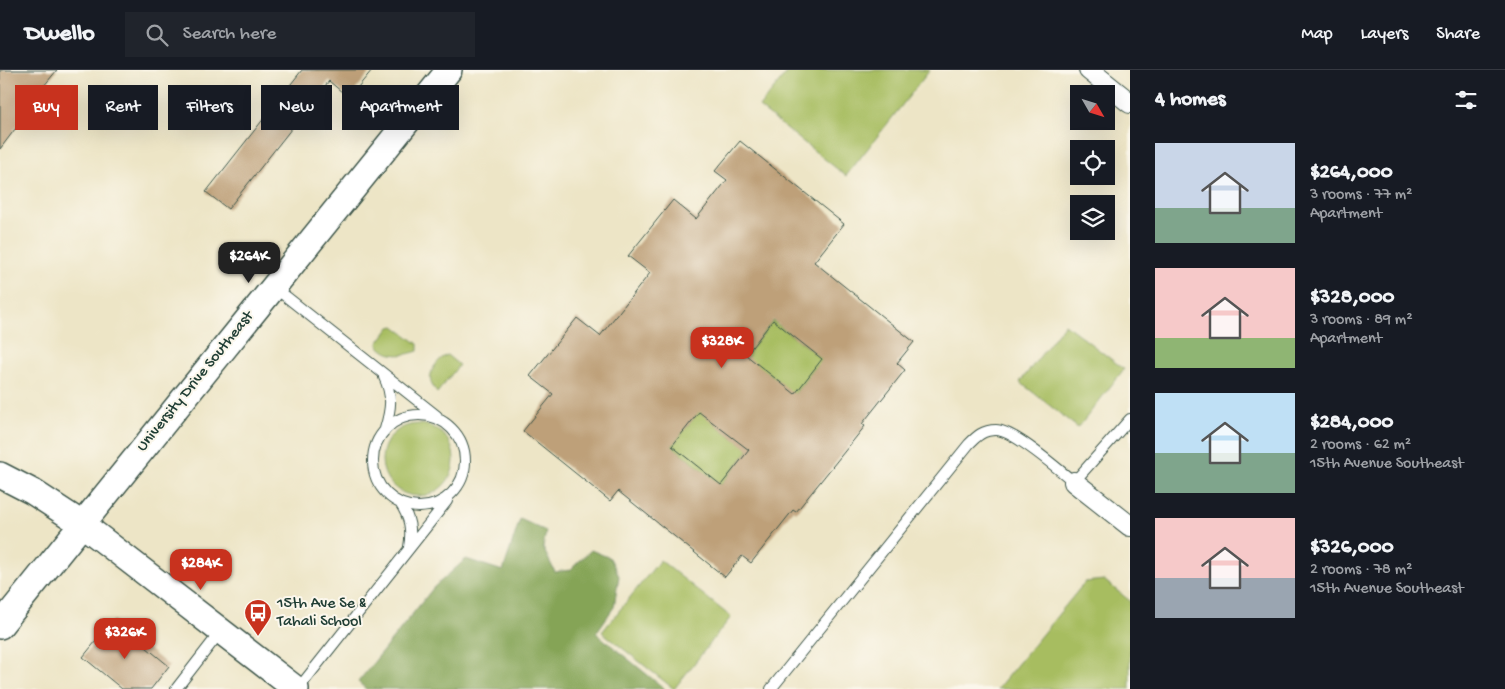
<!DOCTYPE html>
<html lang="en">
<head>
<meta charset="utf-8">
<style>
	:root { --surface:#171b24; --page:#20242c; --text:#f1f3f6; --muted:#9ea1a6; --line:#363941; --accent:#c8321e }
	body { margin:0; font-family:"Gochi Hand",sans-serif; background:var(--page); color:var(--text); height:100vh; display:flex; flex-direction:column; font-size:19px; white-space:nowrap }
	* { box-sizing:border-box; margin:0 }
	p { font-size:16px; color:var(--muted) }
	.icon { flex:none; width:28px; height:28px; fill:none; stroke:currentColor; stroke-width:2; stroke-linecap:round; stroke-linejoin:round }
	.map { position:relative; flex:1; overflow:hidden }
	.side { display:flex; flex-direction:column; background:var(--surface); width:375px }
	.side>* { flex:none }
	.top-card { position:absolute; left:15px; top:15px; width:475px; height:45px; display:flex; gap:10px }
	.needle { width:32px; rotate:129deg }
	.buttons { position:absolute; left:1070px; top:15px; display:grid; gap:10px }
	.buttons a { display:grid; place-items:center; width:45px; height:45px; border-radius:0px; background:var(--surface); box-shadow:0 5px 20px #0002; font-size:25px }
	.price { position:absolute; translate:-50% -42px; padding:0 11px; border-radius:10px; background:var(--accent); color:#fff; font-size:16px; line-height:32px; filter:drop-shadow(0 1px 2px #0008) }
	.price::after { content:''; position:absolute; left:50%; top:30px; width:15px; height:11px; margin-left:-8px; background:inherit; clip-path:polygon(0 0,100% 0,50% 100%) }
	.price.active { background:#222; color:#fff }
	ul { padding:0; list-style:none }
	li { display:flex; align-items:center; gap:15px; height:125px; padding:0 25px }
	li span { display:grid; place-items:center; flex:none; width:140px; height:100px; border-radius:0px; color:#555 }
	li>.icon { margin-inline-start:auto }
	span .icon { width:60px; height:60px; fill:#fffc; stroke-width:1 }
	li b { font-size:21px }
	h2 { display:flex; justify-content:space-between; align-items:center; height:60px; padding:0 25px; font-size:21px }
	.tag { padding:0 18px; border-radius:0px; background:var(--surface); box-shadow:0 5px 20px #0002; font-size:18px; line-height:45px }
	.tag.active { background:var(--accent); color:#fff }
	header { display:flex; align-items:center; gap:30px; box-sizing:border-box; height:70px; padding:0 25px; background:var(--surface); border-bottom:1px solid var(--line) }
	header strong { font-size:24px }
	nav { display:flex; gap:28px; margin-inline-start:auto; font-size:18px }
	.search { width:350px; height:45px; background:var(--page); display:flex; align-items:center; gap:12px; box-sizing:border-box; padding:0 18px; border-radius:0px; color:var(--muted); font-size:19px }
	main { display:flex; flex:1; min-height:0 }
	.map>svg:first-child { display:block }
</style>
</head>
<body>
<header>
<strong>Dwello</strong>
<div class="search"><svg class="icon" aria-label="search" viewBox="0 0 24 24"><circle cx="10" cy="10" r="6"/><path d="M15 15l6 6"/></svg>Search here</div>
<nav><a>Map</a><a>Layers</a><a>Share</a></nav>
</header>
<main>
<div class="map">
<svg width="1130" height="619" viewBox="0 0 1130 619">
	<rect width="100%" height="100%" fill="#fbf7ec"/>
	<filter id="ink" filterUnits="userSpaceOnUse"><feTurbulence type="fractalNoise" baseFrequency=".02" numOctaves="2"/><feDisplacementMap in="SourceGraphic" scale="10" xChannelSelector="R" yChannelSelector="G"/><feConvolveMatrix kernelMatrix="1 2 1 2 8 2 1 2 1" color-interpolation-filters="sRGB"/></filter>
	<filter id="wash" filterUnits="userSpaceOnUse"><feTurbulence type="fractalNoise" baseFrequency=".0096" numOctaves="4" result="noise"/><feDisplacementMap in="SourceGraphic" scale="20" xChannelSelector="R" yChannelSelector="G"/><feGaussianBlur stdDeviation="1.12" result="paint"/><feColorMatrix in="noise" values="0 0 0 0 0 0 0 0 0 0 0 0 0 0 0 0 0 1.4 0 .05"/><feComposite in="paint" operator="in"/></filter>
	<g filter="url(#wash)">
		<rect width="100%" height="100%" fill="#ede5c6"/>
		<path fill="#a7bd61" stroke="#637d4a" d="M789,0H930L846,106L759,37Z
			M773,251L822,289L793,326C779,310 764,298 744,288Z
			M1065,254L1124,299L1078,358L1020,312Z
			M394,256L418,274V281C403,286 388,288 378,275V273L390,257Z
			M447,285L459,295L437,323C435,320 432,316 431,312C428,302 438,289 447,285Z
			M701,339C715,356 731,367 750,378L721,415L672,376Z
			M382 390a36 36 0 1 1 72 0a36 36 0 1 1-72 0Z
			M660,490L731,547L674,619L602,562Z
			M1104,510L1130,531V619H997L1085,512Z"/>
		<path fill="#85a457" stroke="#527046" d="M520,449L546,461L543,478L555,502L570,500L591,480L610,488L619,506L614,537L596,563L665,619H366L358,612L434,517L466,489L503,501Z"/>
		<g id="blocks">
			<path fill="#bea079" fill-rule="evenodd" d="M0,0H57L43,17L46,18L0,79Z
				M302,0H372L349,28L329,11L228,139L206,122Z
				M740,71L844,154L814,192L914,272L897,293L905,300L862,354L865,356L796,442L793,440L751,493L742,486L725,507L618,421L610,431L523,361L553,324L530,306L577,248L600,266L650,203L628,186L673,130L696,149L727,110L715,101ZM773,250L822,289L795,324L746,285ZM699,342L749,380L721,415L672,376Z
				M113,550L169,596L151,619H122L83,587Z"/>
		</g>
	</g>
	<g filter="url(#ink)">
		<use href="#blocks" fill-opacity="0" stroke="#3e564a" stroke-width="1"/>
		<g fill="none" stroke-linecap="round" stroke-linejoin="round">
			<defs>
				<path id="service" d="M274,217L437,346
					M384,307C393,326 391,339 385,359
					M373 391a46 46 0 1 1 92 0a46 46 0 1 1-92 0Z
					M400,433C410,448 412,460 409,477
					M176,619L221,561
					M298,619L447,431
					M771,619L969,374C977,366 983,360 996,360C1014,360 1059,400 1074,412L1130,349"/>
				<path id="minor" d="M1089,0L1130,33
					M1074,412L1130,456"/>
				<path id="tertiary" d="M0,405L33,422L82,454L296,619
					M0,556L449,0"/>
			</defs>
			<use href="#service" stroke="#3e564a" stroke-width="12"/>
			<use href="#minor" stroke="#3e564a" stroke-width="22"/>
			<use href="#tertiary" stroke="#3e564a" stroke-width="28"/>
			<use href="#service" stroke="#fff" stroke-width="10"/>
			<use href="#minor" stroke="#fff" stroke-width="20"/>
			<use href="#tertiary" stroke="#fff" stroke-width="25"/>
		</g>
	</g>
	<defs>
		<symbol id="bus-pin" viewBox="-11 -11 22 30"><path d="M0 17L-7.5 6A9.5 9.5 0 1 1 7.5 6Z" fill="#c8321e" stroke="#fbf7ec"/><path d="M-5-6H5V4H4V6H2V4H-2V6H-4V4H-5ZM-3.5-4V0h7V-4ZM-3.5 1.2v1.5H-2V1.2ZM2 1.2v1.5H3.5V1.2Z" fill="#fff"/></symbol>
	</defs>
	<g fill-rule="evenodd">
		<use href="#bus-pin" x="242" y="527" width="32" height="43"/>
	</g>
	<g text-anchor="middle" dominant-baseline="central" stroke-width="4" stroke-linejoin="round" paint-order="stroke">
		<g font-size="16" fill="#1f3d34" stroke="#fbf7ec">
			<text transform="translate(196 312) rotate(-51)">University Drive Southeast</text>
		</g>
		<g font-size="16" fill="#1f3d34" stroke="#fbf7ec" text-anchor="start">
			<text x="277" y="534">15th Ave Se &amp;<tspan x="277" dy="18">Tahali School</tspan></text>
		</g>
	</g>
</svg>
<div class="buttons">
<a><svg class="needle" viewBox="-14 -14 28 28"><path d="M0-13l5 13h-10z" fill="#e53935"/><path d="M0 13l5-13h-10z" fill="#9ea1a6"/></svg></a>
<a><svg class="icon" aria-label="locate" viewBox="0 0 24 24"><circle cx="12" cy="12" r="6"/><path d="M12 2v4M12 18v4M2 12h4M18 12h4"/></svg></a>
<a><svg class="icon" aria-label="layers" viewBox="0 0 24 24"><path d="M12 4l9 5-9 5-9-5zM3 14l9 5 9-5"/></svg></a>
</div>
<b class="price active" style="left:249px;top:214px">$264K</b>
<b class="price" style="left:722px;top:299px">$328K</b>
<b class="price" style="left:201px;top:521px">$284K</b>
<b class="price" style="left:125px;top:590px">$326K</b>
<div class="top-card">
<a class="tag active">Buy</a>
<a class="tag">Rent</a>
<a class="tag">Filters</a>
<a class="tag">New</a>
<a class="tag">Apartment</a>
</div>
</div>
<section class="side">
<h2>4 homes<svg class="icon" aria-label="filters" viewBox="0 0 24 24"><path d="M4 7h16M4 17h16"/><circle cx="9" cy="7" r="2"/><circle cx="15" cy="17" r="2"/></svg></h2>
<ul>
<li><span style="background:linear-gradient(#c9d6e8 65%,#7fa58c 0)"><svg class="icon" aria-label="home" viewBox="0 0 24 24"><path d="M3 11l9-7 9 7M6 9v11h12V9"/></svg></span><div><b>$264,000</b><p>3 rooms · 77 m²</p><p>Apartment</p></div></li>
<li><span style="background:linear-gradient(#f6c9c9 70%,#8fb573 0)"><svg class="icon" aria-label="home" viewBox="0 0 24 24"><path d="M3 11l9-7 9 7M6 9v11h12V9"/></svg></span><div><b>$328,000</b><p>3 rooms · 89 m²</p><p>Apartment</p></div></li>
<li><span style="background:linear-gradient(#bfe0f5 60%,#7fa58c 0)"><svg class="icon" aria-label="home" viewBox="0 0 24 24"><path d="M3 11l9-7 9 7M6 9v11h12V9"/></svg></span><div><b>$284,000</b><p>2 rooms · 62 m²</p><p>15th Avenue Southeast</p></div></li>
<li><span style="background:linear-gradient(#f6c9c9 60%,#9aa5b1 0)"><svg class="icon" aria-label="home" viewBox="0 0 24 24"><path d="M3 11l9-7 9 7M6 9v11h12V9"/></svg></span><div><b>$326,000</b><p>2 rooms · 78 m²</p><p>15th Avenue Southeast</p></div></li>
</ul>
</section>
</main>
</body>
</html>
